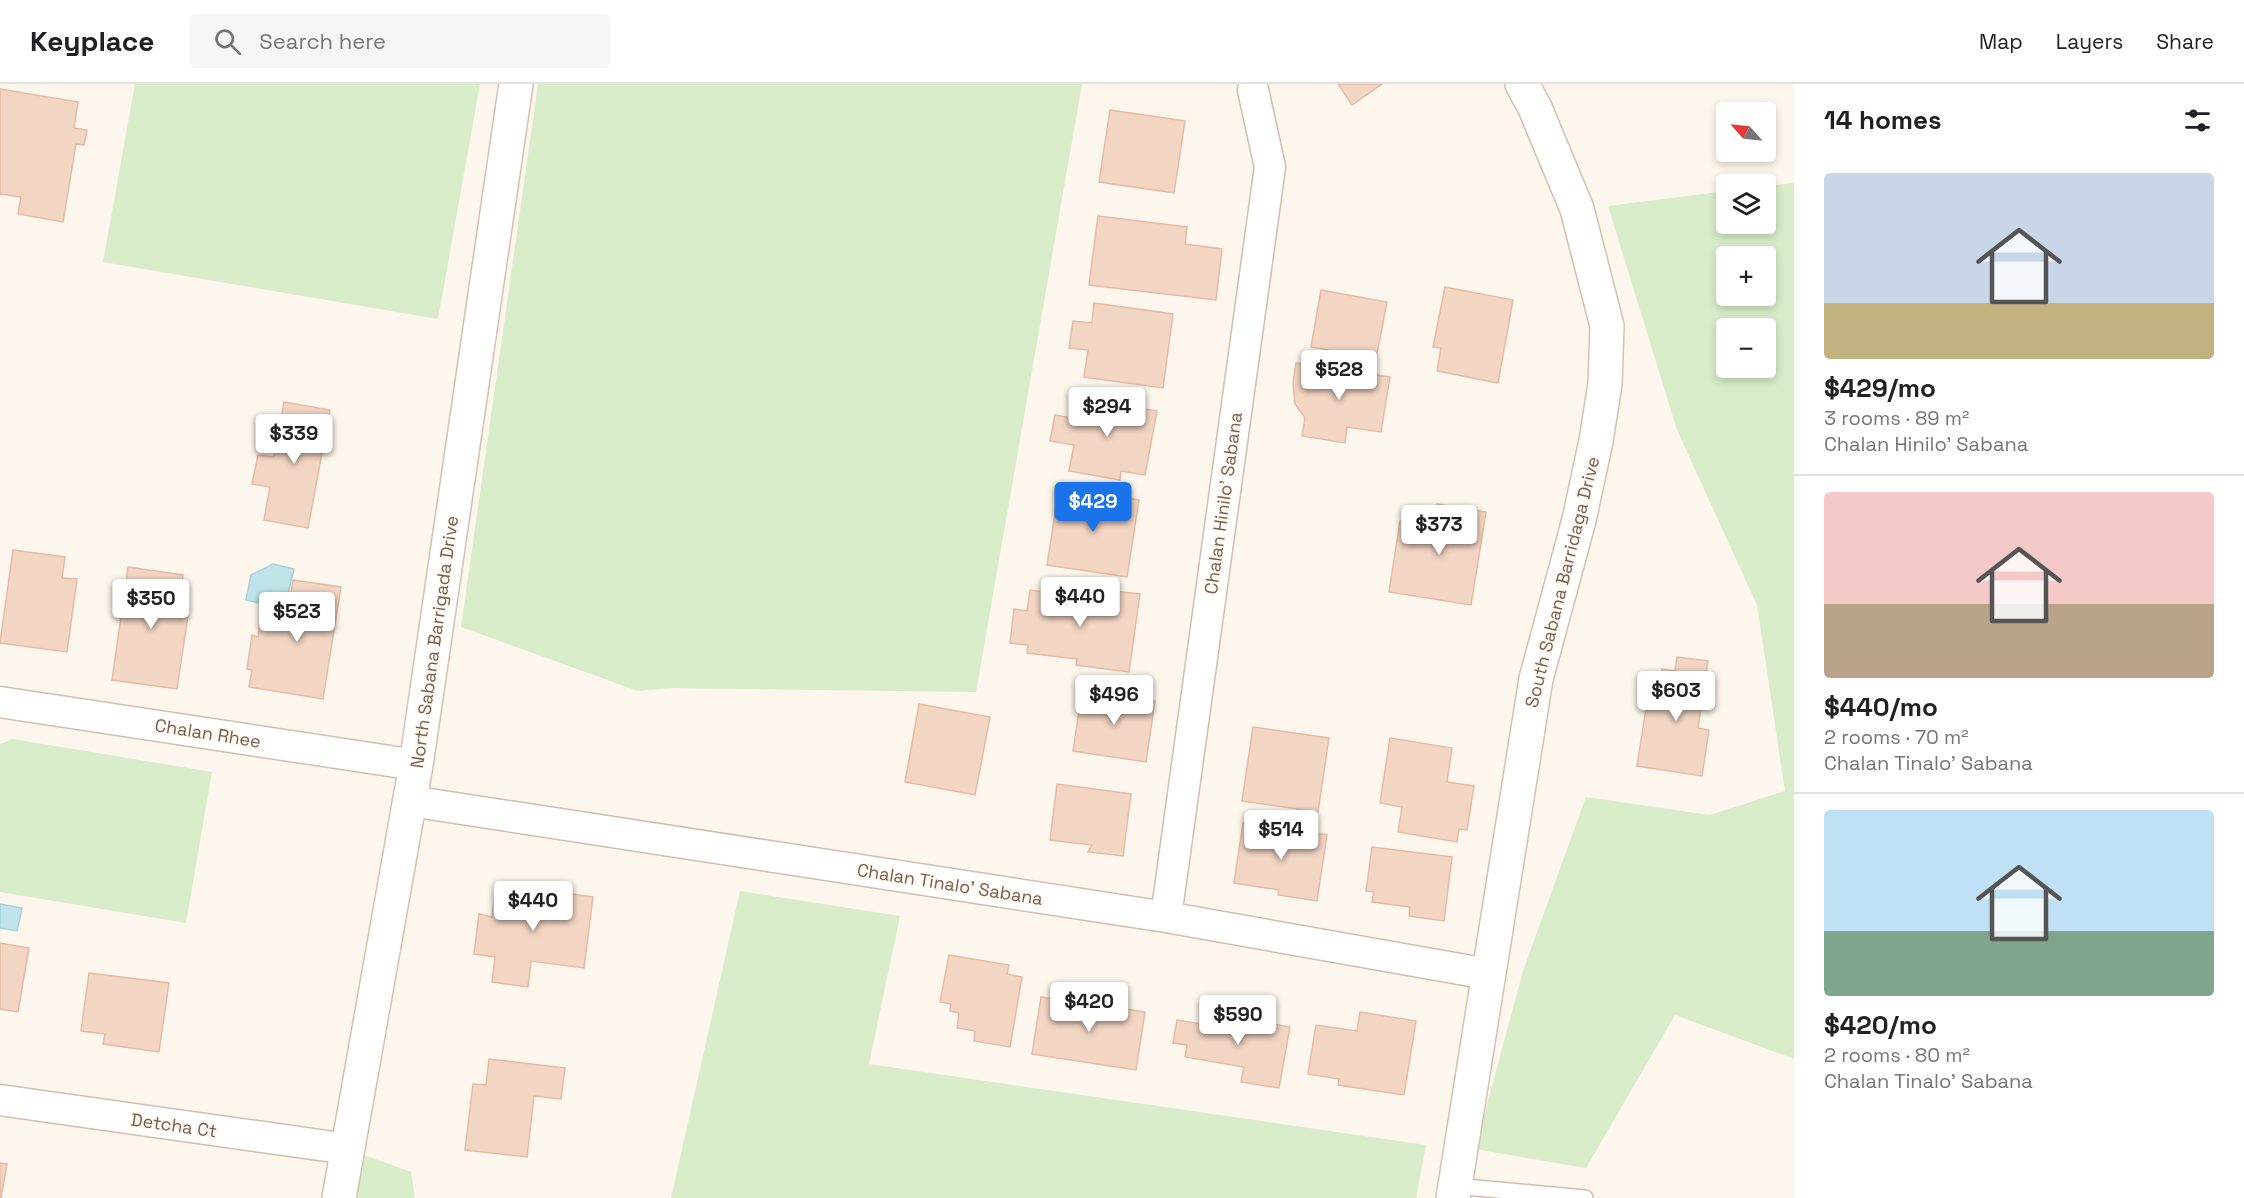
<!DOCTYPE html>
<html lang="en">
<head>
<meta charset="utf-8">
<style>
	:root { --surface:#fff; --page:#f6f6f6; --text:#202124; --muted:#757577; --line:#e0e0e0; --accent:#1a73e8 }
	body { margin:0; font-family:"Space Grotesk",sans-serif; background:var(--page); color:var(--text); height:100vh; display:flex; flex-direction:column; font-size:22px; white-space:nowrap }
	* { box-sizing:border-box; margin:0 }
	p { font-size:20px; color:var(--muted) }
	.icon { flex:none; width:33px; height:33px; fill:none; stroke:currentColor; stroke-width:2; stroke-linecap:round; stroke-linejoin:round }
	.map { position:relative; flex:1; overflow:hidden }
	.side { display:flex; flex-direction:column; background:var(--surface); width:450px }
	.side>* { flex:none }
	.needle { width:39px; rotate:297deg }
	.controls { position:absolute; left:1716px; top:18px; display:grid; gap:12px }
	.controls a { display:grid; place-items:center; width:60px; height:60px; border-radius:6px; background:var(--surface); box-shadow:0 3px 9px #0003; font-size:30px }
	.price { position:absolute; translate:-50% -51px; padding:0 14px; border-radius:6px; background:#fff; color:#222; font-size:20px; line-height:39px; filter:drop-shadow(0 2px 3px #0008) }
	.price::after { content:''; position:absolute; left:50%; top:36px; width:18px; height:14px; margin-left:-9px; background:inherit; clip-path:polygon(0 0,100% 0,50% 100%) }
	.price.active { background:var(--accent); color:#fff }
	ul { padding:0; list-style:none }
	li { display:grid; align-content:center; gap:12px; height:318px; padding:0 30px }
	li+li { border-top:2px solid var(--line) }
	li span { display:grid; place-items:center; height:186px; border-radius:6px; color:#555 }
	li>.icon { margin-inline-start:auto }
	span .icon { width:108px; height:108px; fill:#fffc; stroke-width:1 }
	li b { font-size:26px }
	h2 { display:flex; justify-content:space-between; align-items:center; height:72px; padding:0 30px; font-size:26px }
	header { display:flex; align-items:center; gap:36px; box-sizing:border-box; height:84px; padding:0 30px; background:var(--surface); border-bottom:2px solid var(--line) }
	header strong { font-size:28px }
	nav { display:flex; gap:33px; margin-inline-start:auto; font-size:21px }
	.search { width:420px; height:54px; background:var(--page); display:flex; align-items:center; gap:15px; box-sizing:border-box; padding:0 21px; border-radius:6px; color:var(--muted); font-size:22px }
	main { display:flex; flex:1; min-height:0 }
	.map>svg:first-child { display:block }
</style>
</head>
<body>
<header>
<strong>Keyplace</strong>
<div class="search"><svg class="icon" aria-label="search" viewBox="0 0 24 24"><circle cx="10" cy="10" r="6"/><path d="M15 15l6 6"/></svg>Search here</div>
<nav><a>Map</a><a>Layers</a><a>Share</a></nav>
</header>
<main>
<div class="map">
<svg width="1794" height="1114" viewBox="0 0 1794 1114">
	<rect width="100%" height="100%" fill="#fdf6ec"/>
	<path fill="#d8ecc9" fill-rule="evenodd" d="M135,0H480L438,235L103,178Z
		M538,0H1082L976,608L670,604L638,607L461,543Z
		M1794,99V975L1675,931L1586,1084L1475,1065L1523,887L1586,713L1710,731L1785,707L1757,521L1677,346L1608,122L1726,107V140H1766V102ZM1726,172H1766V212H1726ZM1726,244H1766V284H1726Z
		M13,655L212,688L186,839L0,808V660Z
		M740,807L900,832L869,980L1426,1061L1416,1114H671Z
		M348,1065L411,1088L415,1114H342Z"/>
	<path fill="#bfe3e8" stroke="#a5d3da" stroke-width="1.5" d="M273,480L294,485L287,514L260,519L246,516L251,491Z
		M0,820L22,824L17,847L0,844Z"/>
	<path fill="#f3d5c3" stroke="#e6bba3" stroke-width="1.5" d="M1338,0H1382L1352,21Z
		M0,5L78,18L74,44L87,46L84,61L76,60L63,138L18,130L21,113L0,110Z
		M1110,26L1185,37L1174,109L1099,98Z
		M1098,132L1187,143L1185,160L1222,165L1216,216L1089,201Z
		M1445,203L1513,216L1498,299L1437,287L1441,264L1433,263Z
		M1321,206L1387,218L1376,275L1311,263Z
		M1094,219L1173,230L1163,304L1084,293L1088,266L1069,264L1073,237L1092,239Z
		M1296,279L1390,293L1381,348L1347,343L1345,359L1302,352L1305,334L1295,320L1293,299Z
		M1080,314L1157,327L1145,391L1121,387L1120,396L1069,387L1074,361L1050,357L1055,331L1076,335Z
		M284,318L330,326L308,444L264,436L270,403L252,400L258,371L274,373Z
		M1059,404L1139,416L1127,493L1047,481Z
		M1437,420L1486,428L1471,521L1389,508L1400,437L1434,443Z
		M13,466L65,473L62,494L77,495L67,568L0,559Z
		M128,483L183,491L180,516L189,525L177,605L112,596Z
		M293,496L341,503L323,615L249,603L252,586L247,585L252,551L258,553L260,535L286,538Z
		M1096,505L1140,510L1129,588L1076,581L1077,575L1027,569L1028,561L1010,559L1014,525L1027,527L1030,506L1092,514Z
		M1677,573L1708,577L1698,644L1709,646L1702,692L1637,682L1647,618L1657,619L1662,585L1675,587Z
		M1082,606L1155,617L1146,678L1073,667Z
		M919,620L990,633L975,711L905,698Z
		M1253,643L1329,654L1318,728L1242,717Z
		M1390,654L1452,664L1447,698L1474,702L1467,746L1459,745L1457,758L1398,748L1402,723L1380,719Z
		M1057,700L1131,710L1123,772L1088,768L1092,761L1050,756Z
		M1243,739L1327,751L1317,817L1278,811L1279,806L1234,799Z
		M1372,763L1452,773L1444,837L1409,832L1410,823L1372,818L1374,808L1366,807Z
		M496,800L593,813L584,884L531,877L528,903L492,898L495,873L474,870L479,830L492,833Z
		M0,859L29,864L18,928L0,925Z
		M949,871L1009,881L1007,890L1022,893L1010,963L974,957L975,947L957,944L959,929L950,927L951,920L940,918Z
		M89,889L169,899L159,968L103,960L105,950L81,947Z
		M1041,913L1145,928L1136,986L1032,970Z
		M1360,928L1416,937L1404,1011L1338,1001L1339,995L1308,990L1316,941L1357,947Z
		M1210,929L1290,943L1279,1004L1241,998L1244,983L1185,973L1187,961L1173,959L1177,936L1207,941Z
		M489,975L565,984L561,1015L534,1012L527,1073L465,1066L473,1000L486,1001Z
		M0,1079L7,1080L1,1114H0Z"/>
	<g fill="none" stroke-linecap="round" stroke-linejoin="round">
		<defs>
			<path id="service" d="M1455,1102L1585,1114"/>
			<path id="minor" d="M0,618L416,681
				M410,717L1166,833L1488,890
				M1166,833L1270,83L1253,6
				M0,1016L348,1065"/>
			<path id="secondary" d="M339,1114L416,681L516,0
				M1453,1114L1536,595L1579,436L1596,357L1605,300L1607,242L1577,125L1535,24L1522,0"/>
		</defs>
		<use href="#service" stroke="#d1beb0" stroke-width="18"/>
		<use href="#minor" stroke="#d1beb0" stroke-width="33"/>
		<use href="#secondary" stroke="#d6c0b0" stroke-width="36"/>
		<use href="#service" stroke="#fff" stroke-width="15"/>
		<use href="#minor" stroke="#fff" stroke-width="30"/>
		<use href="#secondary" stroke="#fff" stroke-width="33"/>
	</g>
	<g text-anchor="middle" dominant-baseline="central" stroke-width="4.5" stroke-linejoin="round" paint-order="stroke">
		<g font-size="18" fill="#7a5c4d" stroke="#fffaf3">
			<text transform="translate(1223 419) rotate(-82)">Chalan Hinilo' Sabana</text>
			<text transform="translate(1562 498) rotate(-76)">South Sabana Barridaga Drive</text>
			<text transform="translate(434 558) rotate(-82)">North Sabana Barrigada Drive</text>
			<text transform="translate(208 649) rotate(9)">Chalan Rhee</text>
			<text transform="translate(950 800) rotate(9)">Chalan Tinalo' Sabana</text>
			<text transform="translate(174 1041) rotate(8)">Detcha Ct</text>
		</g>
	</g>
</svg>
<div class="controls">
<a><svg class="needle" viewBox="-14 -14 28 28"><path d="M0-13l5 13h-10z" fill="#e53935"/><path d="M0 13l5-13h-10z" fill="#757577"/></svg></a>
<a><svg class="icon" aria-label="layers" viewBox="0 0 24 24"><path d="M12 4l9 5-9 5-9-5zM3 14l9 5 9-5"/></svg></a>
<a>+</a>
<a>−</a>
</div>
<b class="price" style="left:1339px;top:317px">$528</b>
<b class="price" style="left:1107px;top:354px">$294</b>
<b class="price" style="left:294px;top:381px">$339</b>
<b class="price active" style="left:1093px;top:449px">$429</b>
<b class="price" style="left:1439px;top:472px">$373</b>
<b class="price" style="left:1080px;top:544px">$440</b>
<b class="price" style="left:151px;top:546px">$350</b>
<b class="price" style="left:297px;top:559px">$523</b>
<b class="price" style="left:1676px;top:638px">$603</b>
<b class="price" style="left:1114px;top:642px">$496</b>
<b class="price" style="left:1281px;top:777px">$514</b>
<b class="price" style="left:533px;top:848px">$440</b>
<b class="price" style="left:1089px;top:949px">$420</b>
<b class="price" style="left:1238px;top:962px">$590</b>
</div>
<section class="side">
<h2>14 homes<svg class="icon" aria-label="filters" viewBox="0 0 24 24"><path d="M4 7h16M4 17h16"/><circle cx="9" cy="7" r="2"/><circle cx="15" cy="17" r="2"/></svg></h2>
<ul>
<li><span style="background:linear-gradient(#c9d6e8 70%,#c2b280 0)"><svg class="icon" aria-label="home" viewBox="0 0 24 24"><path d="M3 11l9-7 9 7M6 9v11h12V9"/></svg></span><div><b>$429/mo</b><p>3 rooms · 89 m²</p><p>Chalan Hinilo' Sabana</p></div></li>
<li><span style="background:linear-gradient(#f6c9c9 60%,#b9a48a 0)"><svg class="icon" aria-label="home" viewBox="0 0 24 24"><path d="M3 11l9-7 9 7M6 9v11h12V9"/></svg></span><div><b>$440/mo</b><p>2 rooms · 70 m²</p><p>Chalan Tinalo' Sabana</p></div></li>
<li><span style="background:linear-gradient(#bfe0f5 65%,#7fa58c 0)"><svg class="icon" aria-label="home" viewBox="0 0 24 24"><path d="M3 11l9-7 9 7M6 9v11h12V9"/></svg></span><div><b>$420/mo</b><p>2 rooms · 80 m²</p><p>Chalan Tinalo' Sabana</p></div></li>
</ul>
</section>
</main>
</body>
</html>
